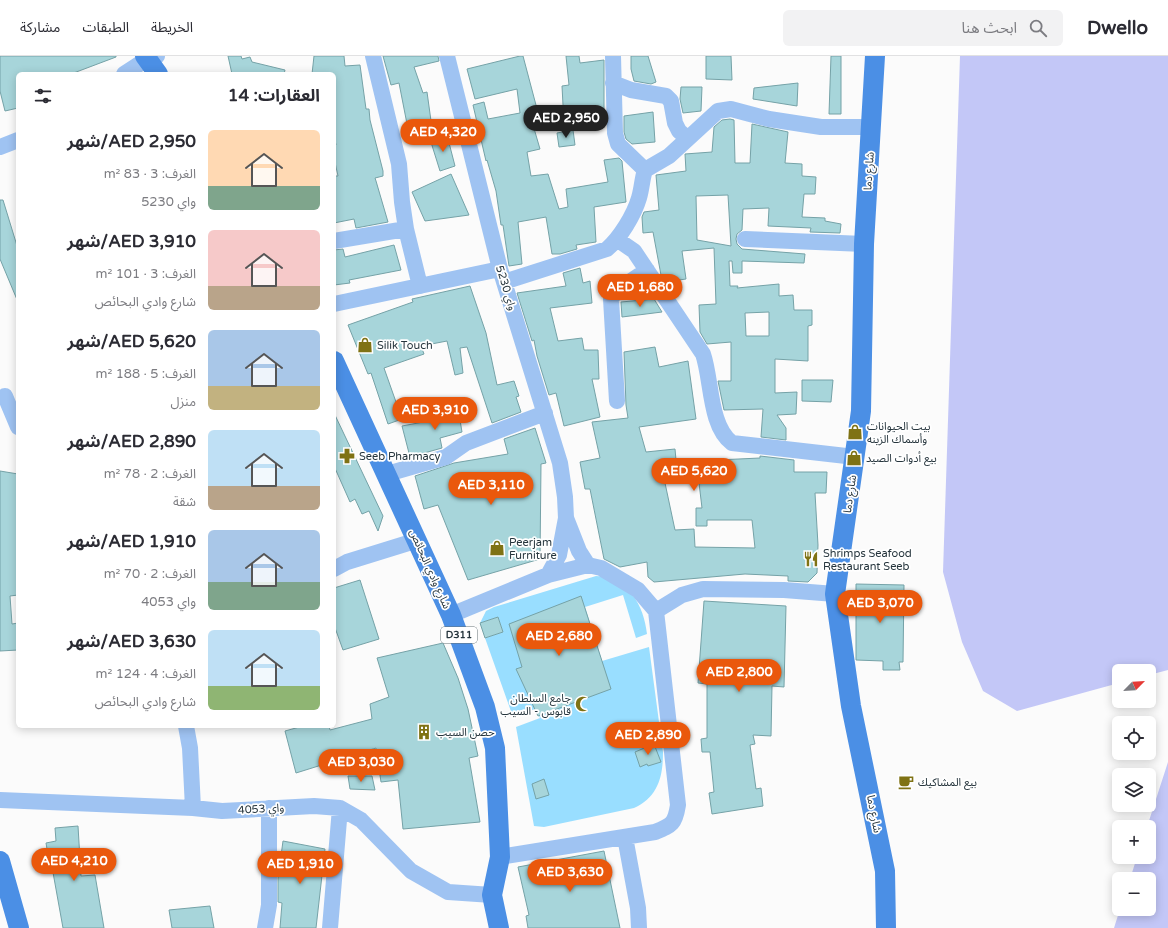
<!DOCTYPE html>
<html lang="ar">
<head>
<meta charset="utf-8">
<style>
	:root { --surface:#fff; --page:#f2f2f3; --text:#2b2b33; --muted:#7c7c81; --line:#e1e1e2; --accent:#ea580c }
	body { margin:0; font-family:"Varela Round","Noto Sans Arabic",sans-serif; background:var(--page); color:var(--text); direction:rtl; height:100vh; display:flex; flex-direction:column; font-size:15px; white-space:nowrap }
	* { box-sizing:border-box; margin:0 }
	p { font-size:13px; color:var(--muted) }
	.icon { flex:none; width:22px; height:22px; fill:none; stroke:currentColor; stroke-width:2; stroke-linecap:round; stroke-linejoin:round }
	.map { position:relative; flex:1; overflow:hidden; direction:ltr }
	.details { position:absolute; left:16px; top:16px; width:320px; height:656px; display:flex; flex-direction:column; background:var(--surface); border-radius:6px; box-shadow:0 2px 10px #0003; direction:rtl }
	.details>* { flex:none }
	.needle { width:26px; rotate:66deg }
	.fabs { position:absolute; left:1112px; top:608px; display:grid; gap:8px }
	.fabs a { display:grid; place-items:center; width:44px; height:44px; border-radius:6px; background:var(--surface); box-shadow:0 2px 10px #0003; font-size:20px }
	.price { position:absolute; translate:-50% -34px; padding:0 9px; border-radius:14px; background:var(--accent); color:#fff; font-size:13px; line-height:26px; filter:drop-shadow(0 1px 2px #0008) }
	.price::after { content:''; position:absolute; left:50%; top:24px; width:12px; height:9px; margin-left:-6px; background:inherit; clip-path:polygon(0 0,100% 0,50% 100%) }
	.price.active { background:#222; color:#fff }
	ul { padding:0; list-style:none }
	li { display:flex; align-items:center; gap:12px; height:100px; padding:0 16px }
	li span { display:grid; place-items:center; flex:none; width:112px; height:80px; border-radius:6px; color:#555 }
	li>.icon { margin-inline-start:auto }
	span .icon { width:48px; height:48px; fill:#fffc; stroke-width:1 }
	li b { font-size:17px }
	h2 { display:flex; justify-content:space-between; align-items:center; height:48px; padding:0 16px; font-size:17px }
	header { display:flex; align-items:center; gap:24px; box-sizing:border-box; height:56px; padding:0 20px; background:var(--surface); border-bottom:1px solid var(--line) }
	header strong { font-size:19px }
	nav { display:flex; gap:22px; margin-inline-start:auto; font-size:14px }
	.search { width:280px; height:36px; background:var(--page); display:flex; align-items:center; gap:10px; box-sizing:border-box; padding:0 14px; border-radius:6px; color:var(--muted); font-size:15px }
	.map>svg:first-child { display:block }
</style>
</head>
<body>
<header>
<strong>Dwello</strong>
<div class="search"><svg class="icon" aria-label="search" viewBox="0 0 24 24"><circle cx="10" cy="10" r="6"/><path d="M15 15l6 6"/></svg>ابحث هنا</div>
<nav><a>الخريطة</a><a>الطبقات</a><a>مشاركة</a></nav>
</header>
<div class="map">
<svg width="1168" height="872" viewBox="0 0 1168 872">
	<rect width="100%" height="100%" fill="#fbfbfb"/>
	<path fill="#99deff" d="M596,520C628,521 644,549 647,578L636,582L623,539L585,551L602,605L649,591L663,696C663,721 658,741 634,752L544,771L534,770L516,671L540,662L535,653L513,661L485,582L503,576L498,561L480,567L486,555L494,551Z"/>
	<path fill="#c3c7f7" d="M960,0H1168V614L1149,619V615H1119V627L1017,655L983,635L962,586L943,516Z
		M1168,706V872H1114L1120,853H1149V823H1130L1137,801H1149V771H1147Z"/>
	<path fill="#a7d5da" stroke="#75a2a7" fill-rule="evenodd" d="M0,0H116V1L71,18H18V52L5,55L0,35Z
		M228,0H241L242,3L250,1L252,6L285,14L284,18H232Z
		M314,0H344L345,10L360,9L366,53H369L370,64L383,115V120L375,122L376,125L388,166L356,172L354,163L334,167V120H338L334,102V90L336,89L334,79V18H312Z
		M383,0H438L439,5L414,11L423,37L427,36L432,72L408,73L399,27L391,29Z
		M520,0H523L541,68L533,69L540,93L527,96L531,120L548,118L559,153L568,151L566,133L608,126L604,104L619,102L622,105L626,146L594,151L596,186L576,189L577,193L560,198H552L546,161L518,166L522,208L509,210L503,169H501L496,135L487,104L486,105L473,49L484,46L488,63L520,57L517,33L475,43L467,13Z
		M566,0H579L580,7L604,4V66L564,68L562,30L569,29Z
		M631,0H648L656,26L651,28L634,25L631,13Z
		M706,0H731L732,24L706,23Z
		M831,0H841V58H829Z
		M798,27L797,50L753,43L754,32Z
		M681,31H702L701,55L683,57L680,43Z
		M653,56L655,86L632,88L626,83L624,76V60Z
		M730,63L734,64L735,107H750L752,68L788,76L785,107L802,108V120L816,121L815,138H804L802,161L825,162V165L841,168L840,177L810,176L811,172L768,170L769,152L743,153L742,174L737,178L736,183L737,188L742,193L805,198L804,207L742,205V217H733L732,205H729L730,230H738L737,232L779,228V240L793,239L794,254H812V269L808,270V305L775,303V337L797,336L796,358L777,359L786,372V384L761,381L763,353L724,354L718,325H731V286L707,288L700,276L699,249L716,248L714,192L682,195L686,223L666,226L661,219L653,176L643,177L642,161L644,156L659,154L656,119L686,115L685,98L712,96L714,71L722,64ZM728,139L731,190L697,184L696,140ZM769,256V280H746L745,257Z
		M573,74L575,89L559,91L557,77Z
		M447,79L455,110L440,115L430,83Z
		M451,118L469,159L425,165L412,136Z
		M0,144H3L18,193V246L0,203Z
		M394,189L401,214L349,224L350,227L334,229V194L343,193L345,201Z
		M580,212L583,227L590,225L592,247L550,252L558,285L582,282L584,294H598L599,323H592L600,361L564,370L556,337L549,339L537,300L534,284L532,285L517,237L566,230L563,217Z
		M470,230L486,277L497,329L514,325L519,340L516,341L521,356L492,367L467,291L460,292L463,317L455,319L447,285L421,290L424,298L384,312L402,363L388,368L371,317L368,318L348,269L413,246L412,243Z
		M654,243L662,256L622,261L621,246Z
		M655,291L659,311L688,305L696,363L639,371L646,396L675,393L676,404H672L675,425L665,427L675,474L694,473L695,491L755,492L752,464H707V470H696V452H702L699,427L718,425L717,404L760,402V400L794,404V416H827L826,437H815L818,489L817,517L808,526L788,525V520L745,518L654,526L648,521L647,506L620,511L604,503L590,433H585L580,406L600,402L592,366L628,362L626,349L624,296Z
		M802,324H833L831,346L802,345Z
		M467,345L469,364H460L462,376L440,382L442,392L410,401L402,370L450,361L448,351Z
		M334,357L383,460L378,475L369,455L362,458L355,443L350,446L334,410Z
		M535,372L546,407L541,408L540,503L468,524L438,449L424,453L415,420L454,407L508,398L504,383Z
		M0,415L18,418V539L10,540L12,568L18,567V594L0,595Z
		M360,524L379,583L343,594L334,569V532Z
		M856,528L904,529L903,606H899L900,614H883V605L856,604Z
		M581,540L611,633L538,660L516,613L522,611L509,568Z
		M704,545L786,550L784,631L772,630L771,680L753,679L755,688L750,689L756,733L761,732L763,750L712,758L709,737L714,736L710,696H702L701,683L707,682V628L698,627Z
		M498,561L503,576L485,582L480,567Z
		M443,587L458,622L468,653L478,700L469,702L480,766L403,773L398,724L381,726L376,692L296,717L285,675L303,670H329L330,674L372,663L370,648L389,641L377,602Z
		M654,688L661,706L648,710L647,708L640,711L635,696Z
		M348,720H372L375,734L350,733Z
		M544,723L549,739L536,743L532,728Z
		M78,770L81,820L95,819L104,872H63L52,811H50L46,787L56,785L55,772Z
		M283,785L325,793L316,872H280L282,847L278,846V822Z
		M604,795L620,872H528L526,860L529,859L518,811Z
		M210,850L214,872H172L169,854Z"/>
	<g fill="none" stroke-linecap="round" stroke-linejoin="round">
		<path stroke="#9fc3f2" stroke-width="16" d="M373,0L399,108L402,146L406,173L420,230
			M447,0L500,213L560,407L565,441L566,462L559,499L548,519
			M613,0L615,77L618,88L645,114
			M124,18L147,3L157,0
			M613,27L631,34L666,40L671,45L675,67L679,75L687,82
			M0,91L18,84
			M745,183L864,188
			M618,184L634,195L703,298C712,324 709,370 732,387L855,401
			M334,185L406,173
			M504,226L607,193C620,182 634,159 639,142C642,132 642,123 645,114L669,100L718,55L731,53L769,63L821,71H872
			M334,248L500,213
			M5,340L18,371
			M617,345L611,243L616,235L647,214
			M387,418L446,401L466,387L545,357
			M566,462L579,495L588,509
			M334,513L347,506L418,484
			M656,555L682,539L703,533L784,534L835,538
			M451,559L548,519L588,509L601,512L638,534L656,555L678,749C675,768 672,769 655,776L500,801
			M186,670L190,692L193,752
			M0,744L193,752L222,755L314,750L340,752L361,764L411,815L448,836L492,839
			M625,781L638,852L639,872
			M265,872L269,849V752
			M330,872L340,752"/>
		<path stroke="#4b8fe5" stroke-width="20" d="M145,0L158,18
			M875,0L864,188L861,355L835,538L851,650L885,815L886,872
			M334,305L451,559L485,651L495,692L500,801L492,839L499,872
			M0,805L19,872"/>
	</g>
	<defs>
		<symbol id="shop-bare" viewBox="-9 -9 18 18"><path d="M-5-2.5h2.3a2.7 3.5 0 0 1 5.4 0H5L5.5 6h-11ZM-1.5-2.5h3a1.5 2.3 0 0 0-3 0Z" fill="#7f7214" stroke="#fff" stroke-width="2.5" paint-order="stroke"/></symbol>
		<symbol id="pharmacy-bare" viewBox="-9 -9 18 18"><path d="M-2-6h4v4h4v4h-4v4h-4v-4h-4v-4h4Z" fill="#7f7214" stroke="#fff" stroke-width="2.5" paint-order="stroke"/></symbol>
		<symbol id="restaurant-bare" viewBox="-9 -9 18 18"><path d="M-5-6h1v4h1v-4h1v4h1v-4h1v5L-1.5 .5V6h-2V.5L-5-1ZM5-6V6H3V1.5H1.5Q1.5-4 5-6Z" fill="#7f7214" stroke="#fff" stroke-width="2.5" paint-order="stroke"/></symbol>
		<symbol id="mosque-bare" viewBox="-9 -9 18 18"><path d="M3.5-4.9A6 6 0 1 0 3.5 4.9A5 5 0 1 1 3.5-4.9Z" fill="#7f7214" stroke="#fff" stroke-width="2.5" paint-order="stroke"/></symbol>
		<symbol id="building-bare" viewBox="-9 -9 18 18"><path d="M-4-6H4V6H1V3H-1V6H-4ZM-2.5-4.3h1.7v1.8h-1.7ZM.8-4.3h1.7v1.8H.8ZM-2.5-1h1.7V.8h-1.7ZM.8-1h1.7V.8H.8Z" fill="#7f7214" stroke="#fff" stroke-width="2.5" paint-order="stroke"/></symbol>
		<symbol id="cafe-bare" viewBox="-9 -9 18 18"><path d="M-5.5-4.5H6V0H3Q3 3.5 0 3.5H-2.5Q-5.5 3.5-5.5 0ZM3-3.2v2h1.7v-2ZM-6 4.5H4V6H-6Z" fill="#7f7214" stroke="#fff" stroke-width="2.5" paint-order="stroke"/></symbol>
	</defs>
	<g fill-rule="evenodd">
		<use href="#shop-bare" x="354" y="278" width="22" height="22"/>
		<use href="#shop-bare" x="844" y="365" width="22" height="22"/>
		<use href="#pharmacy-bare" x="336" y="389" width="22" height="22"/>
		<use href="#shop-bare" x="843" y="391" width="22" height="22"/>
		<use href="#shop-bare" x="486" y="481" width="22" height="22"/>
		<use href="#restaurant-bare" x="800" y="492" width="22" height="22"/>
		<use href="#mosque-bare" x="572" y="637" width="22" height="22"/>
		<use href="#building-bare" x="413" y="665" width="22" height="22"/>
		<use href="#cafe-bare" x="895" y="715" width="22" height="22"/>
	</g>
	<g text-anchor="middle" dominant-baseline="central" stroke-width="3.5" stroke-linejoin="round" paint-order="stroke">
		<rect fill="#fff" stroke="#677277" stroke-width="1" x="441" y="571" width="36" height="16" rx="3"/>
		<g font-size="10" font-weight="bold" fill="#26353d">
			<text x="459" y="579">D311</text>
		</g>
		<g font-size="11" fill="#26353d" stroke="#fff">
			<text transform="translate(869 115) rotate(-86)">شارع دما</text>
			<text transform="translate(506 232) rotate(73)">واي 5230</text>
			<text transform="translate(850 438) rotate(-82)">شارع دما</text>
			<text transform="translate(430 513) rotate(66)">شارع وادي البحائص</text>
			<text transform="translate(261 753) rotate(-3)">واي 4053</text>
			<text transform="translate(874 758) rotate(79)">شارع دما</text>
		</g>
		<g font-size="11" fill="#26353d" stroke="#fff" text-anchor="start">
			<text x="377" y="289">Silik Touch</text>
			<text x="867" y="370">بيت الحيوانات<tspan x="867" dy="13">وأسماك الزينه</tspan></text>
			<text x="359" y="400">Seeb Pharmacy</text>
			<text x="866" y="402">بيع أدوات الصيد</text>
			<text x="509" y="486">Peerjam<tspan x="509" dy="13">Furniture</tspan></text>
			<text x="823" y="497">Shrimps Seafood<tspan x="823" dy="13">Restaurant Seeb</tspan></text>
			<text x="571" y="642" text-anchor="end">جامع السلطان<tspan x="571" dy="13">قابوس - السيب</tspan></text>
			<text x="436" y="676">حصن السيب</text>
			<text x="918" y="726">بيع المشاكيك</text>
		</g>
	</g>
</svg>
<div class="fabs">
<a><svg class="needle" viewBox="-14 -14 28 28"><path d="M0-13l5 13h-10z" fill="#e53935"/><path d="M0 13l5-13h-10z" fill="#7c7c81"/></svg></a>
<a><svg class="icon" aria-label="locate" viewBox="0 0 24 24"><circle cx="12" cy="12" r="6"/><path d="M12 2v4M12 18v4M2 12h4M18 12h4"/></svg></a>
<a><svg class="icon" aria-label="layers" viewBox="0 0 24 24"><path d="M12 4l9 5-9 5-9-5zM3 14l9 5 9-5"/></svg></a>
<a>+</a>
<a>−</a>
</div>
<b class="price active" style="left:566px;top:83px">AED 2,950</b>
<b class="price" style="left:443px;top:97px">AED 4,320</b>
<b class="price" style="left:640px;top:252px">AED 1,680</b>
<b class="price" style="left:435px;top:375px">AED 3,910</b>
<b class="price" style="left:694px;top:436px">AED 5,620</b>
<b class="price" style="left:491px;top:450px">AED 3,110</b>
<b class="price" style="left:880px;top:568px">AED 3,070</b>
<b class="price" style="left:559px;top:601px">AED 2,680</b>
<b class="price" style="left:739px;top:637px">AED 2,800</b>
<b class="price" style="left:648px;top:700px">AED 2,890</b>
<b class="price" style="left:361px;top:727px">AED 3,030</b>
<b class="price" style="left:74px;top:826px">AED 4,210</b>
<b class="price" style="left:300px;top:829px">AED 1,910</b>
<b class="price" style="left:570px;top:837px">AED 3,630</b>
<section class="details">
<h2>العقارات: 14<svg class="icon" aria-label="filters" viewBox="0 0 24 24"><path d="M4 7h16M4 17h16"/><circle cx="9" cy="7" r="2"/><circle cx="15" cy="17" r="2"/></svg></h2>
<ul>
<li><span style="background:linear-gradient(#ffd9b3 70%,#7fa58c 0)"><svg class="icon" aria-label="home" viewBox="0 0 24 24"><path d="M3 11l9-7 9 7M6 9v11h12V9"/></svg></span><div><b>AED 2,950/شهر</b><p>الغرف: 3 · 83 m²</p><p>واي 5230</p></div></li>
<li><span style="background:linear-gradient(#f6c9c9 70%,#b9a48a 0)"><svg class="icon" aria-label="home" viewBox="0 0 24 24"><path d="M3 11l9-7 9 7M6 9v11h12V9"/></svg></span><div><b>AED 3,910/شهر</b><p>الغرف: 3 · 101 m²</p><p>شارع وادي البحائص</p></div></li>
<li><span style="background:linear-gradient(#a9c7e8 70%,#c2b280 0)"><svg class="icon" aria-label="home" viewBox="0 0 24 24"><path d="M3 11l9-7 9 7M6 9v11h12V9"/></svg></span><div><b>AED 5,620/شهر</b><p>الغرف: 5 · 188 m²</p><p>منزل</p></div></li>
<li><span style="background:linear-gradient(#bfe0f5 70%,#b9a48a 0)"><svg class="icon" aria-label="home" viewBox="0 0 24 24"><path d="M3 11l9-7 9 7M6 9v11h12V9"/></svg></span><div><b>AED 2,890/شهر</b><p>الغرف: 2 · 78 m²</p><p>شقة</p></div></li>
<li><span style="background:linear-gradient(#a9c7e8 65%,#7fa58c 0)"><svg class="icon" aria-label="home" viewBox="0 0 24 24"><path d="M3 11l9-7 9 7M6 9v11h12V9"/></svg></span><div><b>AED 1,910/شهر</b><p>الغرف: 2 · 70 m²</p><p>واي 4053</p></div></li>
<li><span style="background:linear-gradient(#bfe0f5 70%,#8fb573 0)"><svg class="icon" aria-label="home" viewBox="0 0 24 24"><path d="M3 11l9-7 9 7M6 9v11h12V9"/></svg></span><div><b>AED 3,630/شهر</b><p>الغرف: 4 · 124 m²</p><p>شارع وادي البحائص</p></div></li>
</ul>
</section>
</div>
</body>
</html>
